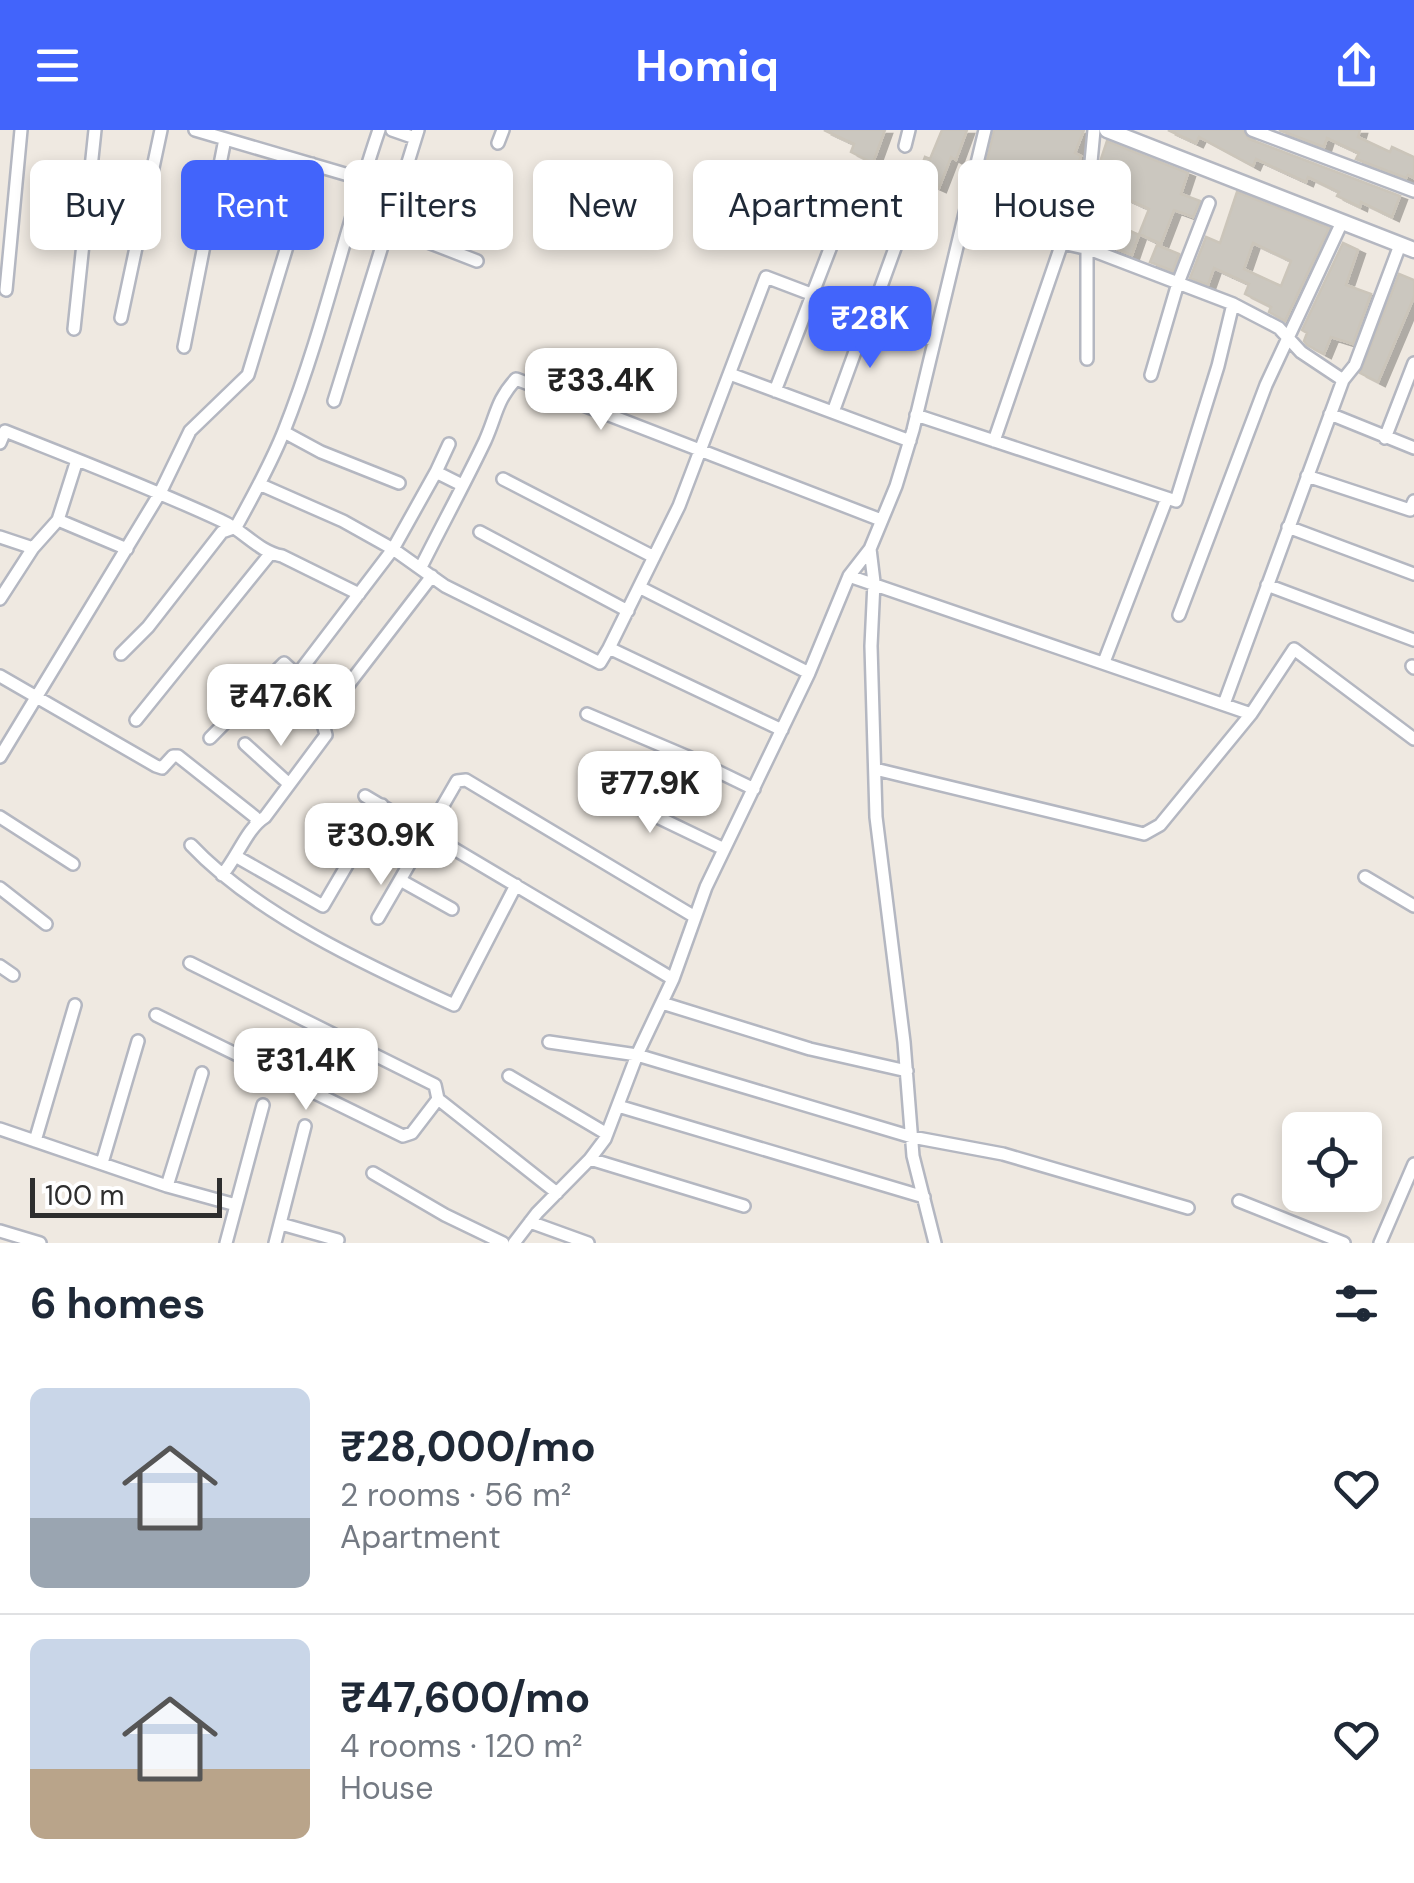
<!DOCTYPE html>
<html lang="en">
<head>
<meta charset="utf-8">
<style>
	:root { --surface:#fff; --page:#f6f6f7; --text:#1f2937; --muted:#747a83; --line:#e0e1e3; --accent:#4264fb }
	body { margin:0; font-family:"DM Sans",sans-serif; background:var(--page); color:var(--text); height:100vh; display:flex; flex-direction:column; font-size:38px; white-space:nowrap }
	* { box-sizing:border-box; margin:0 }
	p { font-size:32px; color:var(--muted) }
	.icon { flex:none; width:55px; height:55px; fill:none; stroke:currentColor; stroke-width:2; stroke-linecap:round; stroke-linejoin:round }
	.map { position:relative; height:1113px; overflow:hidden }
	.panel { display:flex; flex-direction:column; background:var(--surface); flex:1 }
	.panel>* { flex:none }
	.banner { position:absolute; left:30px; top:30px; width:1355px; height:90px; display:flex; gap:20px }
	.buttons { position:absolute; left:1282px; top:982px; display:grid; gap:20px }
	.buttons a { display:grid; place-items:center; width:100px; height:100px; border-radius:15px; background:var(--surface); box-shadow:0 5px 15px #0003; font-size:50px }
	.scale { position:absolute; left:30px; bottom:25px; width:192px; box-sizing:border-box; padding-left:10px; border:5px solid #2e2e2e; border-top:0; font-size:28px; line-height:35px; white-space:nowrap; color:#2e2e2e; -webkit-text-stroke:8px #fff; paint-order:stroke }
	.price { position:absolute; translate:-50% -85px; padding:0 22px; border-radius:20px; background:#fff; color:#222; font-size:32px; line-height:65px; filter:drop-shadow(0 2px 5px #0008) }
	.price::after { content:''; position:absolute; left:50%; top:60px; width:30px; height:22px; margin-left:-15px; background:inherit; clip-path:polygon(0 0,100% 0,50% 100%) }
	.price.active { background:var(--accent); color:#fff }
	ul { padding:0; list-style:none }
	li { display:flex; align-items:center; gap:30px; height:250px; padding:0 30px }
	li+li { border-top:2px solid var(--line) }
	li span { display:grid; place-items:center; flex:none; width:280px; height:200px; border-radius:15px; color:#555 }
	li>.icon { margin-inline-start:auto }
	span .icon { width:120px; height:120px; fill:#fffc; stroke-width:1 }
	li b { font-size:42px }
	h2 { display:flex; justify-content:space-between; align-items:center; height:120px; padding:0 30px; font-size:42px }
	.chip { padding:0 35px; border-radius:15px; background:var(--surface); box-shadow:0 5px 15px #0003; font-size:35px; line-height:90px }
	.chip.active { background:var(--accent); color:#fff }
	header { display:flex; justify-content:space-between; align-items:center; height:130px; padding:0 30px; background:var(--accent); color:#fff; font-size:45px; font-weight:700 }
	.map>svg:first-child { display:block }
</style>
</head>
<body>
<header><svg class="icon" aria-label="menu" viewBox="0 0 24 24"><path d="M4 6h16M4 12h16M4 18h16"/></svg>Homiq<svg class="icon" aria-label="share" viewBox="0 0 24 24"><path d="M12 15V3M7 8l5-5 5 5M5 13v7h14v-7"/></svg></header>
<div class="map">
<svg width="1414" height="1113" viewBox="0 0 1414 1113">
	<defs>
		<filter id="shadow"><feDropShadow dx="7" dy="4" stdDeviation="0" flood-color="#0004"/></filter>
	</defs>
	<rect width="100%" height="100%" fill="#efe9e1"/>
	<path fill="#cbc7bf" stroke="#cbc5ba" stroke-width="2.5" fill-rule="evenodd" filter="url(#shadow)" d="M824,0H885L873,33L851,22L854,14Z
		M942,0H967L956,30L951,27L939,58L917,48L925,27L930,29Z
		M994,0H1084L1075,23L1081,26L1056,95L1048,92L1046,97L1024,86L1032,65L1048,72L1060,41L1039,32L1036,40L1032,39L1024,61L1007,53L999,77L978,68Z
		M1168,0H1243L1249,9L1400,66L1392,87L1361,72L1360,77L1337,66L1339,62L1308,47L1306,52L1256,29L1253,36L1199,7L1196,13Z
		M1279,0H1360L1358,7L1390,22L1392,17L1414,27V48L1408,45L1406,48L1356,29L1359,23L1327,8L1324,17Z
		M1107,11L1188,43L1181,64L1200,71L1193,87L1174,80L1161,114L1139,104L1149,79L1123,67L1111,97L1096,90L1097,64L1109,35L1100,32Z
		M1237,62L1329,98L1285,191L1269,182L1271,177L1245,164L1249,154L1214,138L1208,155L1190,148L1206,107L1220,113ZM1253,113L1291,131L1281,156L1244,139Z
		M1117,95L1139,105L1132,125L1109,116Z
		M1343,113L1358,120L1346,155L1371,164L1353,214L1331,207L1324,224L1307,215L1304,211L1307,203L1302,200Z
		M1157,115L1179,124L1173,141L1150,132Z
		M1399,144L1414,150V167L1378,252L1360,243Z"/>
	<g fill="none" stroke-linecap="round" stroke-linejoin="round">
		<defs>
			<path id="minor" d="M195,0L362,49L466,86
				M392,0L415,8
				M1252,0L1414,61
				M498,13L503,0
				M905,16L909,0
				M966,74L1062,113L1089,119L1233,174L1279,198L1301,222L1343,250
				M389,97L477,131
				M6,160L21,0
				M870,187L895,118
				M121,188L161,0
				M74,199L95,0
				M184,217L225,9
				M1087,229V75L1094,0
				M730,244L910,311
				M1151,245L1178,153L1209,73
				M775,261L833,111
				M334,271L418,0
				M833,282L868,186
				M1330,284L1414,318
				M916,285L1176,371L1218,236L1233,174
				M284,302L321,322L399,353
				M1385,308L1414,233
				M994,311L1062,113
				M0,313L5,301C78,330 151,358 222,391C243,400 259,422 282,426L359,464
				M436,342L449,314
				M1307,346L1410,380L1414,371
				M503,349L654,427
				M259,354L343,391L393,419L436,342L462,355
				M58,390L127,419
				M1288,397L1414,444
				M480,402L628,481
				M0,407L33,418
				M421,437C442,395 465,353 485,311C497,284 496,271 516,249L881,390
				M849,446L870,419
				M1267,455L1414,510
				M639,457L809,543
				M0,469L33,418L58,390L77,330
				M1179,485L1266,255L1342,92
				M121,524L148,497L222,402L236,397C253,366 271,334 284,301C323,203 345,99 379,0
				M1104,532L1167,368
				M1412,536L1414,538
				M0,546L156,636L162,638L173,626H178L255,687L256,692
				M1224,574L1343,250L1355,235L1400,115
				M587,584L686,626L754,659
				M136,590L270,424
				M782,600L609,518L679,376L766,147L932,210
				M210,608L284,533L297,545L393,419L445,456L600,533L609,518
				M245,614L289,654
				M0,627L160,363L190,301L248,245L312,34
				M875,639L1144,704L1160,695L1251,584L1294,519L1414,609
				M593,656L724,719
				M365,666L673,849
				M0,687L73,734
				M191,715C256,784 368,836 454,875L516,755
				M237,727L323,776L382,675
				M222,745C237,728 247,698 265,687L326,605L323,594L342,563L432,446
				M1365,747L1414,776
				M0,758L46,794
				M452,779L400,750L457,651L466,650L695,787
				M378,788L400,750
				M190,833L435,955L438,969L557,1063
				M0,836L13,845
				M662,873L810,919L907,941
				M156,885L403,1006L412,1003L438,969
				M549,912L637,925L912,1007L1003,1024L1188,1078
				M509,946L607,1004
				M618,976L924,1067
				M0,999L167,1056L236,1075
				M35,1011L75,875
				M590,1029L744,1076
				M102,1033L138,911
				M373,1043L445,1085L503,1113
				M167,1056L202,943
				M1239,1071L1344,1113
				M530,1092L588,1113
				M281,1094L338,1110
				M0,1101L40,1113
				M226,1113L263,975
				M275,1113L305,996
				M514,1113L537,1083L590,1029L605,1009L637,925L673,849L706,757L809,543L849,446L1251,584
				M935,1113L913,1026L904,912L876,687L871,516L874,452L870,419L896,356L913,300L985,0
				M1380,1113L1414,1034"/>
			<path id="tertiary" d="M1107,0L1414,120"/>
		</defs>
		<use href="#minor" stroke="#b4b7c1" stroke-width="16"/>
		<use href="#tertiary" stroke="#b4b7c1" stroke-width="19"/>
		<use href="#minor" stroke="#fff" stroke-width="11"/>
		<use href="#tertiary" stroke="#fff" stroke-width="14"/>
	</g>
</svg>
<div class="buttons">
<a><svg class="icon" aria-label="locate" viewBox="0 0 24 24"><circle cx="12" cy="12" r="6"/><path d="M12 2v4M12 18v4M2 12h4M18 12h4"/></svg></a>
</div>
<div class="scale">100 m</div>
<b class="price active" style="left:870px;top:241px">₹28K</b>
<b class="price" style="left:601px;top:303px">₹33.4K</b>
<b class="price" style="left:281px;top:619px">₹47.6K</b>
<b class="price" style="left:650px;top:706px">₹77.9K</b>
<b class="price" style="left:381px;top:758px">₹30.9K</b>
<b class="price" style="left:306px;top:983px">₹31.4K</b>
<div class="banner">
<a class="chip">Buy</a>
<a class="chip active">Rent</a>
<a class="chip">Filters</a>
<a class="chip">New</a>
<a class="chip">Apartment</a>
<a class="chip">House</a>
</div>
</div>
<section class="panel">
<h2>6 homes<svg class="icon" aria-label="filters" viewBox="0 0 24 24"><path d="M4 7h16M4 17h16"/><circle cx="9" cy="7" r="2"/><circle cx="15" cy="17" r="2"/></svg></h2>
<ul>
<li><span style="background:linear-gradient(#c9d6e8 65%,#9aa5b1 0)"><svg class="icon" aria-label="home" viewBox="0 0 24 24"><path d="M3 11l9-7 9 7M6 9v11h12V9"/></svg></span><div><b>₹28,000/mo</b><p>2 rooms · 56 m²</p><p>Apartment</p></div><svg class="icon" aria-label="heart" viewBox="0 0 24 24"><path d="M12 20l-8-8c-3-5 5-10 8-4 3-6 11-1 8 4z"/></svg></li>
<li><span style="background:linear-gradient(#c9d6e8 65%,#b9a48a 0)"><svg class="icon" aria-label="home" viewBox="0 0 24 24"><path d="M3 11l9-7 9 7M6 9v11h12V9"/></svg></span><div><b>₹47,600/mo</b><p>4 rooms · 120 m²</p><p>House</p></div><svg class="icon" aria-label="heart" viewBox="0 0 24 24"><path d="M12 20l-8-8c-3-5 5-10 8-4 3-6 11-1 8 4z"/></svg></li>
</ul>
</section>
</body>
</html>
